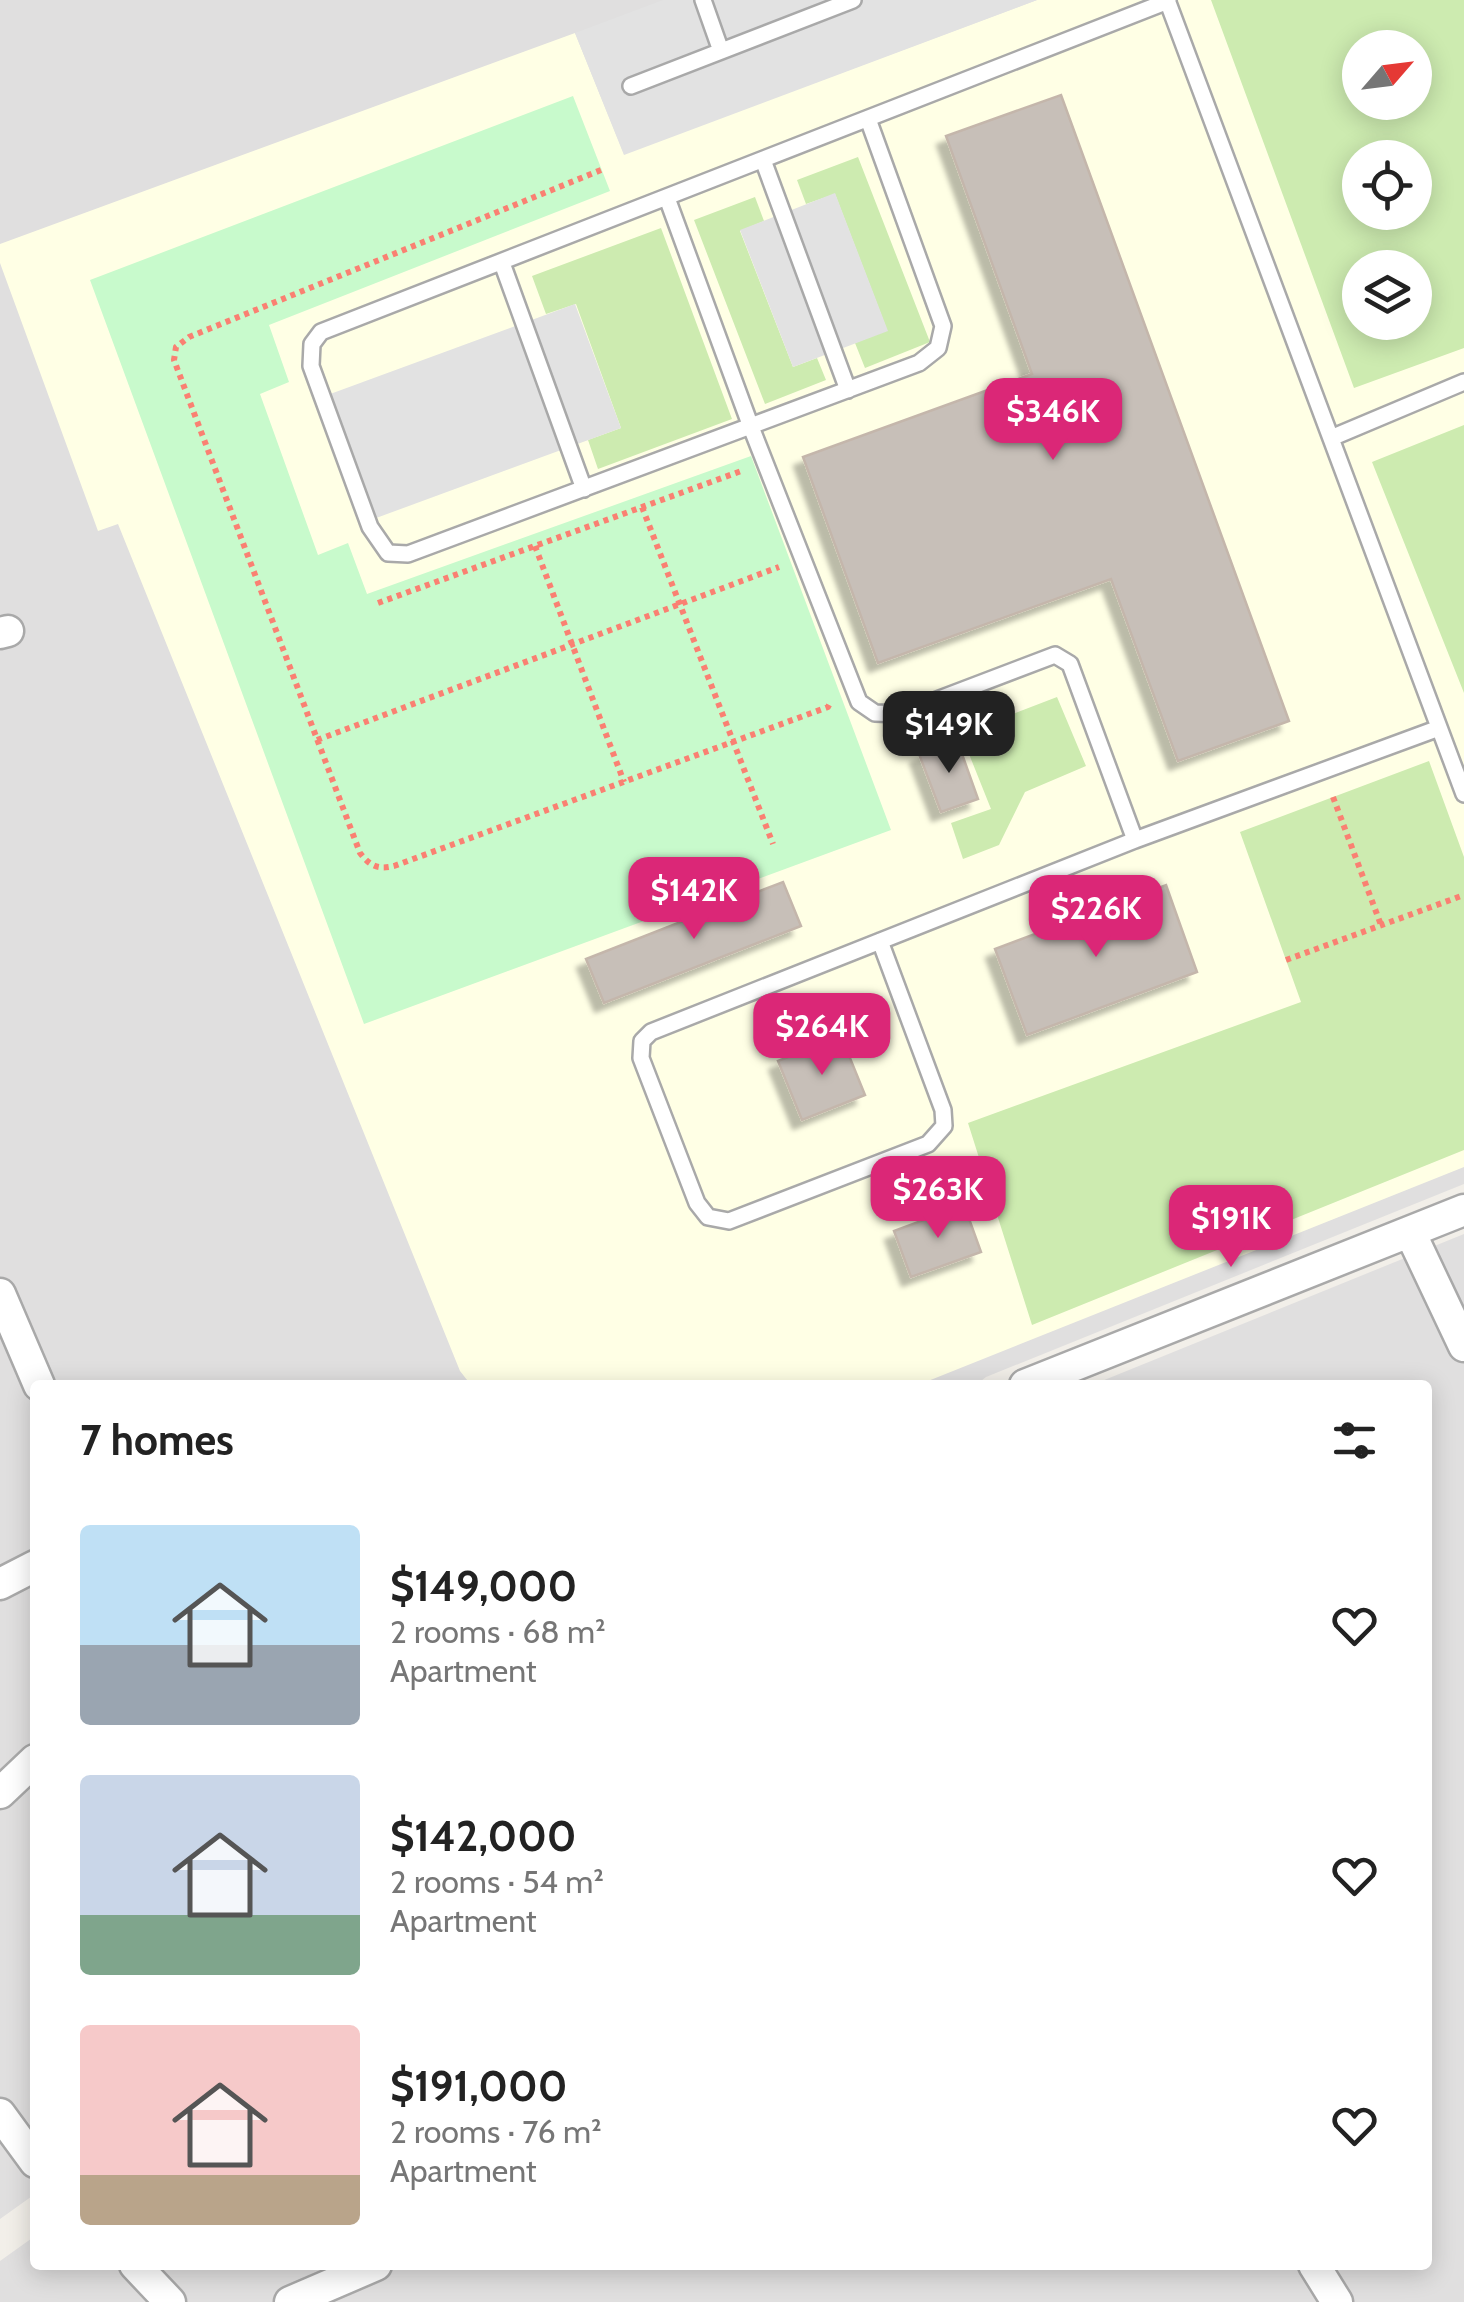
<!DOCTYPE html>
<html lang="en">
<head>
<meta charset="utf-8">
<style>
	:root { --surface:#fff; --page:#f6f6f6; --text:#222; --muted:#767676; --accent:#db2777 }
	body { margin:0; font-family:Cabin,sans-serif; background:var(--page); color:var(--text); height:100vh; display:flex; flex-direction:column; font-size:38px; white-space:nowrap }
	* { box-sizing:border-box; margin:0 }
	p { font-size:32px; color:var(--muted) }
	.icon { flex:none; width:55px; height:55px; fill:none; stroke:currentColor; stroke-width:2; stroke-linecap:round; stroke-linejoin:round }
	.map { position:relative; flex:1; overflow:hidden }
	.details { position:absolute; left:30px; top:1380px; width:1402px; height:890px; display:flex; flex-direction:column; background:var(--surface); border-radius:10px; box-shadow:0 5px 25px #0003 }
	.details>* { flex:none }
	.needle { width:65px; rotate:62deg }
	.fabs { position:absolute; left:1342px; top:30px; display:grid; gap:20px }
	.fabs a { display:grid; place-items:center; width:90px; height:90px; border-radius:50%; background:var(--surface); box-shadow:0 5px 25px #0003; font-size:50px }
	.price { position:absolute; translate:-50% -85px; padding:0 22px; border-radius:20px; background:var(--accent); color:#fff; font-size:32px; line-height:65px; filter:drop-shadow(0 2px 5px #0008) }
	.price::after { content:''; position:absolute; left:50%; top:60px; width:30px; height:22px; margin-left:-15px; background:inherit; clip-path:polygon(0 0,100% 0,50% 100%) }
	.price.current { background:#222; color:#fff }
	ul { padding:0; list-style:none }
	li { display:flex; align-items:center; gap:30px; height:250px; padding:0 50px }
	li span { display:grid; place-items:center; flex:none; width:280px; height:200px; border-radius:10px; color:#555 }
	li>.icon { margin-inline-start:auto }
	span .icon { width:120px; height:120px; fill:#fffc; stroke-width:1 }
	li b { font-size:42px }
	h2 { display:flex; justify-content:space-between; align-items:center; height:120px; padding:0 50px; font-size:42px }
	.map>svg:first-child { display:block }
</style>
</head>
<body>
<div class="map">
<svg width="1464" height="2302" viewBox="0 0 1464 2302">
	<defs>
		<filter id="shadow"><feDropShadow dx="-9" dy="9" stdDeviation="2.5" flood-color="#0004"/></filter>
	</defs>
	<rect width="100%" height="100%" fill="#f2efe9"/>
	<path fill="#e0dfdf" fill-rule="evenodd" d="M0,0H1464V1184L986,1377L976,1385H35V2194L0,2219ZM1360,48H1415V102H1360ZM1360,158H1415V212H1360ZM1360,268H1415V322H1360Z
		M1464,1234V2302H0V2261L35,2236V2265H1428V1385H1092Z"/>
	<path fill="#ffffe5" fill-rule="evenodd" d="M1037,0H1464V1167L918,1385H471L460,1371L118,524L98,531L0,263V244L575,33L624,154ZM1360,48H1415V102H1360ZM1360,158H1415V212H1360ZM1360,268H1415V322H1360Z"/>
	<path fill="#cdebb0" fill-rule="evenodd" d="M1211,0H1464V348L1354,388ZM1360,48H1415V102H1360ZM1360,158H1415V212H1360ZM1360,268H1415V322H1360Z
		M858,157L930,342L865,368L855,343L887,330L835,194L806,204L797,180Z
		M755,197L764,221L740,231L793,367L817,358L826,380L765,404L694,220Z
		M661,228L732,419L598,469L588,440L621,428L576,304L546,314L532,276Z
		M1464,425V693L1372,462Z
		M1057,697L1086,766L1025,792L999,845L963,859L951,823L991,809L961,734Z
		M1429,761L1464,857V1150L1032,1325L968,1123L1301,1002L1240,832Z"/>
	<path fill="#c8facc" d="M573,96L610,191L269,325L289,382L260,394L318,555L348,543L367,594L751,456L891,830L364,1024L90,280Z"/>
	<path fill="#e2e2e2" d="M663,0H1037L624,155L575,33Z
		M835,193L888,331L793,367L740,230Z
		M575,304L621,428L368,521L322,397Z"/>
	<path fill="#c7bfb8" stroke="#c4b6ab" stroke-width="2.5" filter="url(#shadow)" d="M1061,95L1289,721L1178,761L1111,579L878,663L803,457L1032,374L946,136Z
		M957,740L978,799L941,812L919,754Z
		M783,882L801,926L604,1003L586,959Z
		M1166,885L1197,972L1027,1035L995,949Z
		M841,1036L865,1095L802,1120L778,1061Z
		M964,1205L981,1252L911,1277L894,1231Z"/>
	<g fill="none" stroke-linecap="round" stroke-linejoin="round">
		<defs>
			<path id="service" d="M703,0L721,51
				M1167,0L1464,794
				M631,86L853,0
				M868,119L943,326L938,348L919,363L408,554L388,553L370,527L311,366L312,344L321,332L1168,1
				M763,160L848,390
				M667,198L751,427L859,702L875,713L900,714L1055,655L1070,664L1135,840L1439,728
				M502,263L584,489
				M1331,438L1464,382
				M880,941L943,1110L944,1126L928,1144L729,1221L708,1217L697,1203L641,1058L642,1041L651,1032L1135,840"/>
			<path id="minor" d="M0,633L8,631
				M1410,1232L1464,1346
				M0,1294L39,1385
				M1025,1385L1464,1210
				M0,1584L35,1566
				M0,1793L35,1760
				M0,2114L35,2162
				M135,2265L170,2302
				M1314,2265L1337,2302
				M290,2302L376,2265"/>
		</defs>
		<use href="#service" stroke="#a9a9a9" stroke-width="20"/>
		<use href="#minor" stroke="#a9a9a9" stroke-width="35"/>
		<path stroke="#fa8072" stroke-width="6" stroke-dasharray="5 5" stroke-linecap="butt" d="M601,170L189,337L176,347L174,360L360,853C370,866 378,870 394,866L828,707L830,703
			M642,507L773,844
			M535,546L624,782
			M378,603L744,470
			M317,740L779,567
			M1333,797L1381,925
			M1286,960L1464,895"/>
		<use href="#service" stroke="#fff" stroke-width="15"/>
		<use href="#minor" stroke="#fff" stroke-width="30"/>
	</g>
</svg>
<div class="fabs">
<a><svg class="needle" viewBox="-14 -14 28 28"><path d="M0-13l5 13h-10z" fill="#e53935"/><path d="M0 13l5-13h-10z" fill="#767676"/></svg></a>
<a><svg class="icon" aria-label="locate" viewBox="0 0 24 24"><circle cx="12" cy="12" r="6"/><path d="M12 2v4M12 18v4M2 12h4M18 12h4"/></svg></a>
<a><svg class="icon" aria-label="layers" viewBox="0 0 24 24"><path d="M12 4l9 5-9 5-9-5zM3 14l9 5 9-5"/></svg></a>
</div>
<b class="price" style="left:1053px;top:463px">$346K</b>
<b class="price current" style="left:949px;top:776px">$149K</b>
<b class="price" style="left:694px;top:942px">$142K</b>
<b class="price" style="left:1096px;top:960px">$226K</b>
<b class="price" style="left:822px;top:1078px">$264K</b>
<b class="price" style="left:938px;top:1241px">$263K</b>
<b class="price" style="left:1231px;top:1270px">$191K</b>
<section class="details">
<h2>7 homes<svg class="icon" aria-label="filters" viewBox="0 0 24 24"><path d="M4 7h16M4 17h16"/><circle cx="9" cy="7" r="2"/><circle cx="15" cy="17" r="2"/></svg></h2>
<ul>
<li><span style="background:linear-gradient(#bfe0f5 60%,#9aa5b1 0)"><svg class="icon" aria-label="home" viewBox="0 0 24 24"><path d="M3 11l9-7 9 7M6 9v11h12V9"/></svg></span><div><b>$149,000</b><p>2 rooms · 68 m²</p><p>Apartment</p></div><svg class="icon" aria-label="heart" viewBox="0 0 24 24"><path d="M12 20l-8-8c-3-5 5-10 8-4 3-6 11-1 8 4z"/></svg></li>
<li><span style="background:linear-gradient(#c9d6e8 70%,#7fa58c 0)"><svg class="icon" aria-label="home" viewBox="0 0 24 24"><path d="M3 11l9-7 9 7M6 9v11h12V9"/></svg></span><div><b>$142,000</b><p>2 rooms · 54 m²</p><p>Apartment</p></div><svg class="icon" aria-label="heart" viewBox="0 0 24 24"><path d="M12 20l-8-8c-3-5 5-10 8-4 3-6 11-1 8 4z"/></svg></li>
<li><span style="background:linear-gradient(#f6c9c9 75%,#b9a48a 0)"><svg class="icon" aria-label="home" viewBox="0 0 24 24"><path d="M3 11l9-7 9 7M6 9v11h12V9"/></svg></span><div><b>$191,000</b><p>2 rooms · 76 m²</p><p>Apartment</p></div><svg class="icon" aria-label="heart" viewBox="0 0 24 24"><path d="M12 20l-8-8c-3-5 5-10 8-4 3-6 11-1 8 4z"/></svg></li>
</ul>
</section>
</div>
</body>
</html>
